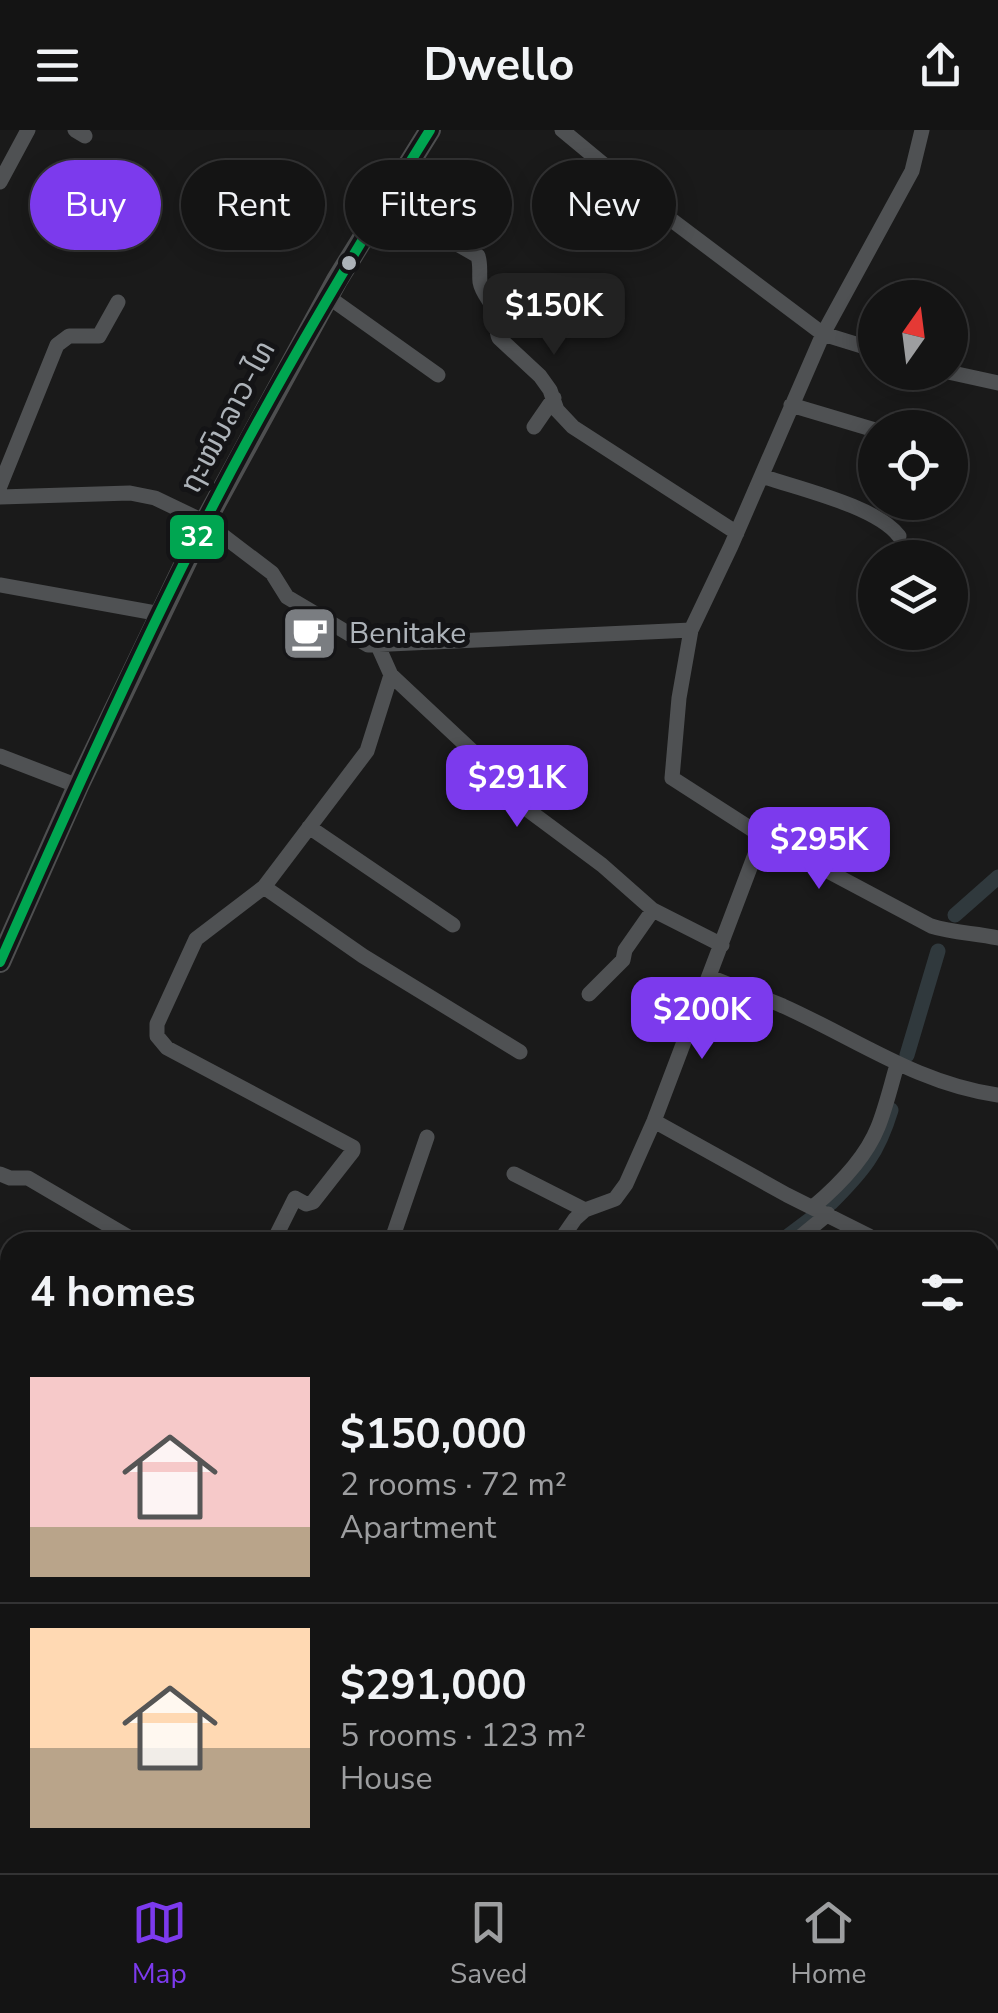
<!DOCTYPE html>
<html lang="en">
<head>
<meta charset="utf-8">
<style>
	:root { --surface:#141414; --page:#1d1d1d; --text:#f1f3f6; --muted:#9d9ea0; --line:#333334; --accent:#7c3aed }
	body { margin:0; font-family:"Nunito Sans","Noto Sans Lao",sans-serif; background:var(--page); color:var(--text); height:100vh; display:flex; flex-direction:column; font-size:38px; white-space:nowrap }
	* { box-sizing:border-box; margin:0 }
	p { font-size:32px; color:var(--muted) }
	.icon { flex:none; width:55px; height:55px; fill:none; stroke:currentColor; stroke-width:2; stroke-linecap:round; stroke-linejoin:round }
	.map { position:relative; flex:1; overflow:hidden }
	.side { position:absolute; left:0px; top:1102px; width:1000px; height:642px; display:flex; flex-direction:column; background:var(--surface); border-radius:30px 30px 0 0; box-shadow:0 5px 25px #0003,0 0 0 2px var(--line) }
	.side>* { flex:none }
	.banner { position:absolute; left:30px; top:30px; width:940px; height:90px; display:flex; gap:20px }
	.needle { width:65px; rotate:14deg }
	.controls { position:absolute; left:858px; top:150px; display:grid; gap:20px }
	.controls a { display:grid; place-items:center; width:110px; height:110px; border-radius:50%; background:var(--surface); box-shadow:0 5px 25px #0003,0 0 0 2px var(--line); font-size:50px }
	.price { position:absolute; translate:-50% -85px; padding:0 22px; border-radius:20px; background:var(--accent); color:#fff; font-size:32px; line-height:65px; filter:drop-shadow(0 2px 5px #0008) }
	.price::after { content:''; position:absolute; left:50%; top:60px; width:30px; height:22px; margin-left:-15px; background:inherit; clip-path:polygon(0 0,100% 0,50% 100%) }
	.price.on { background:#222; color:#fff }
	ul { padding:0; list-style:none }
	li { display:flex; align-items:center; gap:30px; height:250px; padding:0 30px }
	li+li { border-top:2px solid var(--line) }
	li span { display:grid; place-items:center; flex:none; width:280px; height:200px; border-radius:0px; color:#555 }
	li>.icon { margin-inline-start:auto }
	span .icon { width:120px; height:120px; fill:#fffc; stroke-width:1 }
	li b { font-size:42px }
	h2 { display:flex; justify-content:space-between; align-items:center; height:120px; padding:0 30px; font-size:42px }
	.tag { padding:0 35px; border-radius:45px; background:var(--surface); box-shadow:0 5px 25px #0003,0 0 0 2px var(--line); font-size:35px; line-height:90px }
	.tag.on { background:var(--accent); color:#fff }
	header { display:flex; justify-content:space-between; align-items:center; height:130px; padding:0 30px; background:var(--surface); font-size:45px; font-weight:700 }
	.tab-bar { display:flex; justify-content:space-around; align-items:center; height:140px; border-top:2px solid var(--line); background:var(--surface); font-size:28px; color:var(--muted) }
	.tab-bar a { display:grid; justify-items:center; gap:5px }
	.tab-bar .on { color:var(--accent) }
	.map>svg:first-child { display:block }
</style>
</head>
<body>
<header><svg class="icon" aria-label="menu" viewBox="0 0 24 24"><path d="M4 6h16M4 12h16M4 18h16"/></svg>Dwello<svg class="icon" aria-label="share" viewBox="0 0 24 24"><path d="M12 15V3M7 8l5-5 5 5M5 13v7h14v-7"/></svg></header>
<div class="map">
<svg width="998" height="1743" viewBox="0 0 998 1743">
	<rect width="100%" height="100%" fill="#1a1a1a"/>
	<path fill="#242426" d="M0,1197L10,1203V1254L0,1279Z"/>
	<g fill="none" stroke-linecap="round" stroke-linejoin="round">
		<path stroke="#30393d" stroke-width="15" d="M955,785L998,747
			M907,925L938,821
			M831,1073C863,1041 878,1023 891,980
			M780,1112L812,1088
			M545,1743L547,1735"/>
		<path stroke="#4f5153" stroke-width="15" d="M75,0L85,6
			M562,0L661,82L823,204L875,220
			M922,0L912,41L823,204L731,416L691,500L679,568L672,648L762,706L931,796C953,803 976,803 998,808
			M0,52L28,0
			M384,72L478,126C481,136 479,143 480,152C482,164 492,172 496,183C498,192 495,199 499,208L540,246L550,260L557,280L573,297L737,403
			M327,166L438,245
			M948,242L998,253
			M791,275L875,300
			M534,297L554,268
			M762,346C799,359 876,376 899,406
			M0,356L57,215L69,206H99L118,172
			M0,367L130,363L155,368L205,392L272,443L287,467L368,515L691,500
			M0,455L161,484
			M378,516L391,545L501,648L520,674L602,735L653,780L722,815
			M0,626L78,656
			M309,697L453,795
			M264,757L363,826L520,922
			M710,847C734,857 759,866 783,876C855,908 918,954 998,965
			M589,864L623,830L625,820L653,780
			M654,991L787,1065L869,1106L876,1112
			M0,1044L10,1048H28L137,1112
			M514,1044L585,1080
			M813,1077C838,1056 866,1027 878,997C886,977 891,955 897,935
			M273,1112L295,1068L306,1074L313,1072L353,1021V1017L167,918L157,906V894L196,809L264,757L367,621L391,545
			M391,1112L427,1007
			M559,1112L575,1089L585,1080L615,1069L626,1054L654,991L762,706
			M794,1112L828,1084
			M990,1176L998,1157
			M990,1195L998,1200
			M0,1359L10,1363
			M990,1540L998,1553
			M463,1735L484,1743
			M222,1743L228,1735
			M559,1743L562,1735
			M907,1743L910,1735"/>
		<path stroke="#4e4f50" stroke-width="22" d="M0,832L78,656L205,392L337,150L430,0"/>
		<defs>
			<path id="bus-1" d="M0,832C65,685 131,537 204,393C273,258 350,128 430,0"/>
		</defs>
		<use href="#bus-1" stroke="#141416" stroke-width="18"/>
		<use href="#bus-1" stroke="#00a651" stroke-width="10"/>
	</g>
	<defs>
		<symbol id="cafe-square" viewBox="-11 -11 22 22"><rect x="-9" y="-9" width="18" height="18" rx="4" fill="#7a7d81" stroke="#141416"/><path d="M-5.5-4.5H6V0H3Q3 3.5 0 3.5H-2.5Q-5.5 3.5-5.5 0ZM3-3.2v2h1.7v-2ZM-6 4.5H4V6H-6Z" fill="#fff"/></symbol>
	</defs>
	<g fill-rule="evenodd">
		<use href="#cafe-square" x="278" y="472" width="63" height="63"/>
	</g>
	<circle fill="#adb3b9" stroke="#141416" stroke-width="4" cx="349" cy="133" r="9"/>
	<g text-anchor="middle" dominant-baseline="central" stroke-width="10" stroke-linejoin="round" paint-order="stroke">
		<g font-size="30" fill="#adb3b9" stroke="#141416">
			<text transform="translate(228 287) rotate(-62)">ຖະໜົນລາວ-ໄທ</text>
		</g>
		<g font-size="30" fill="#adb3b9" stroke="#141416" text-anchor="start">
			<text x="349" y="503">Benitake</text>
		</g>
	</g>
	<rect stroke="#141416" stroke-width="4" x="168" y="383" width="58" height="48" rx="10" fill="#00a651"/>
	<g font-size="28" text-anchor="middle" font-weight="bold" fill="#fff">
		<text x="197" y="416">32</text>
	</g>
</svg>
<div class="controls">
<a><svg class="needle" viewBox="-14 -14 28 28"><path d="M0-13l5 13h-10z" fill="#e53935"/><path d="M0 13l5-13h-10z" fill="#9d9ea0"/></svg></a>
<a><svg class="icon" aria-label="locate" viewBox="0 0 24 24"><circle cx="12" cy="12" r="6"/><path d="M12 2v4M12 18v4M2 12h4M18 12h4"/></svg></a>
<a><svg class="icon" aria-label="layers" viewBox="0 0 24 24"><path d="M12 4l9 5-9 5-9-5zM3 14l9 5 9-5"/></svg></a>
</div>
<b class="price on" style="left:554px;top:228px">$150K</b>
<b class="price" style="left:517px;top:700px">$291K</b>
<b class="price" style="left:819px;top:762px">$295K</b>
<b class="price" style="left:702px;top:932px">$200K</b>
<div class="banner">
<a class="tag on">Buy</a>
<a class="tag">Rent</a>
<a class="tag">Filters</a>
<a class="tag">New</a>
</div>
<section class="side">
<h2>4 homes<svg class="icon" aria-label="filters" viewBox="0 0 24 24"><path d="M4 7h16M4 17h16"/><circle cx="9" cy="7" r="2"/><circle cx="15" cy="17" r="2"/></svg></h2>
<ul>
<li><span style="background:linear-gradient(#f6c9c9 75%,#b9a48a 0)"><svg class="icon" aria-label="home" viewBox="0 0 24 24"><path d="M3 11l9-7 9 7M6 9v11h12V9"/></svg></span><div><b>$150,000</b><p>2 rooms · 72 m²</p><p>Apartment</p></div></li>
<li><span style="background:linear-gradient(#ffd9b3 60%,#b9a48a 0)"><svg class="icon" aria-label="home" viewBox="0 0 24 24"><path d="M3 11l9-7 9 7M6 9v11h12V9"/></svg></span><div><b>$291,000</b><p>5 rooms · 123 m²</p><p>House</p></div></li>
</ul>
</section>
</div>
<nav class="tab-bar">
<a class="on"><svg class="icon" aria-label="map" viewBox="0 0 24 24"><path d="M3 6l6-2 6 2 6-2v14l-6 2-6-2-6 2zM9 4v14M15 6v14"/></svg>Map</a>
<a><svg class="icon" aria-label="saved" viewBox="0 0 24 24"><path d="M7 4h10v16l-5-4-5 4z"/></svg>Saved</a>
<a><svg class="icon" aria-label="home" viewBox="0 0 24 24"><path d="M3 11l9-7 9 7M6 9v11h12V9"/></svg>Home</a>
</nav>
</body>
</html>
